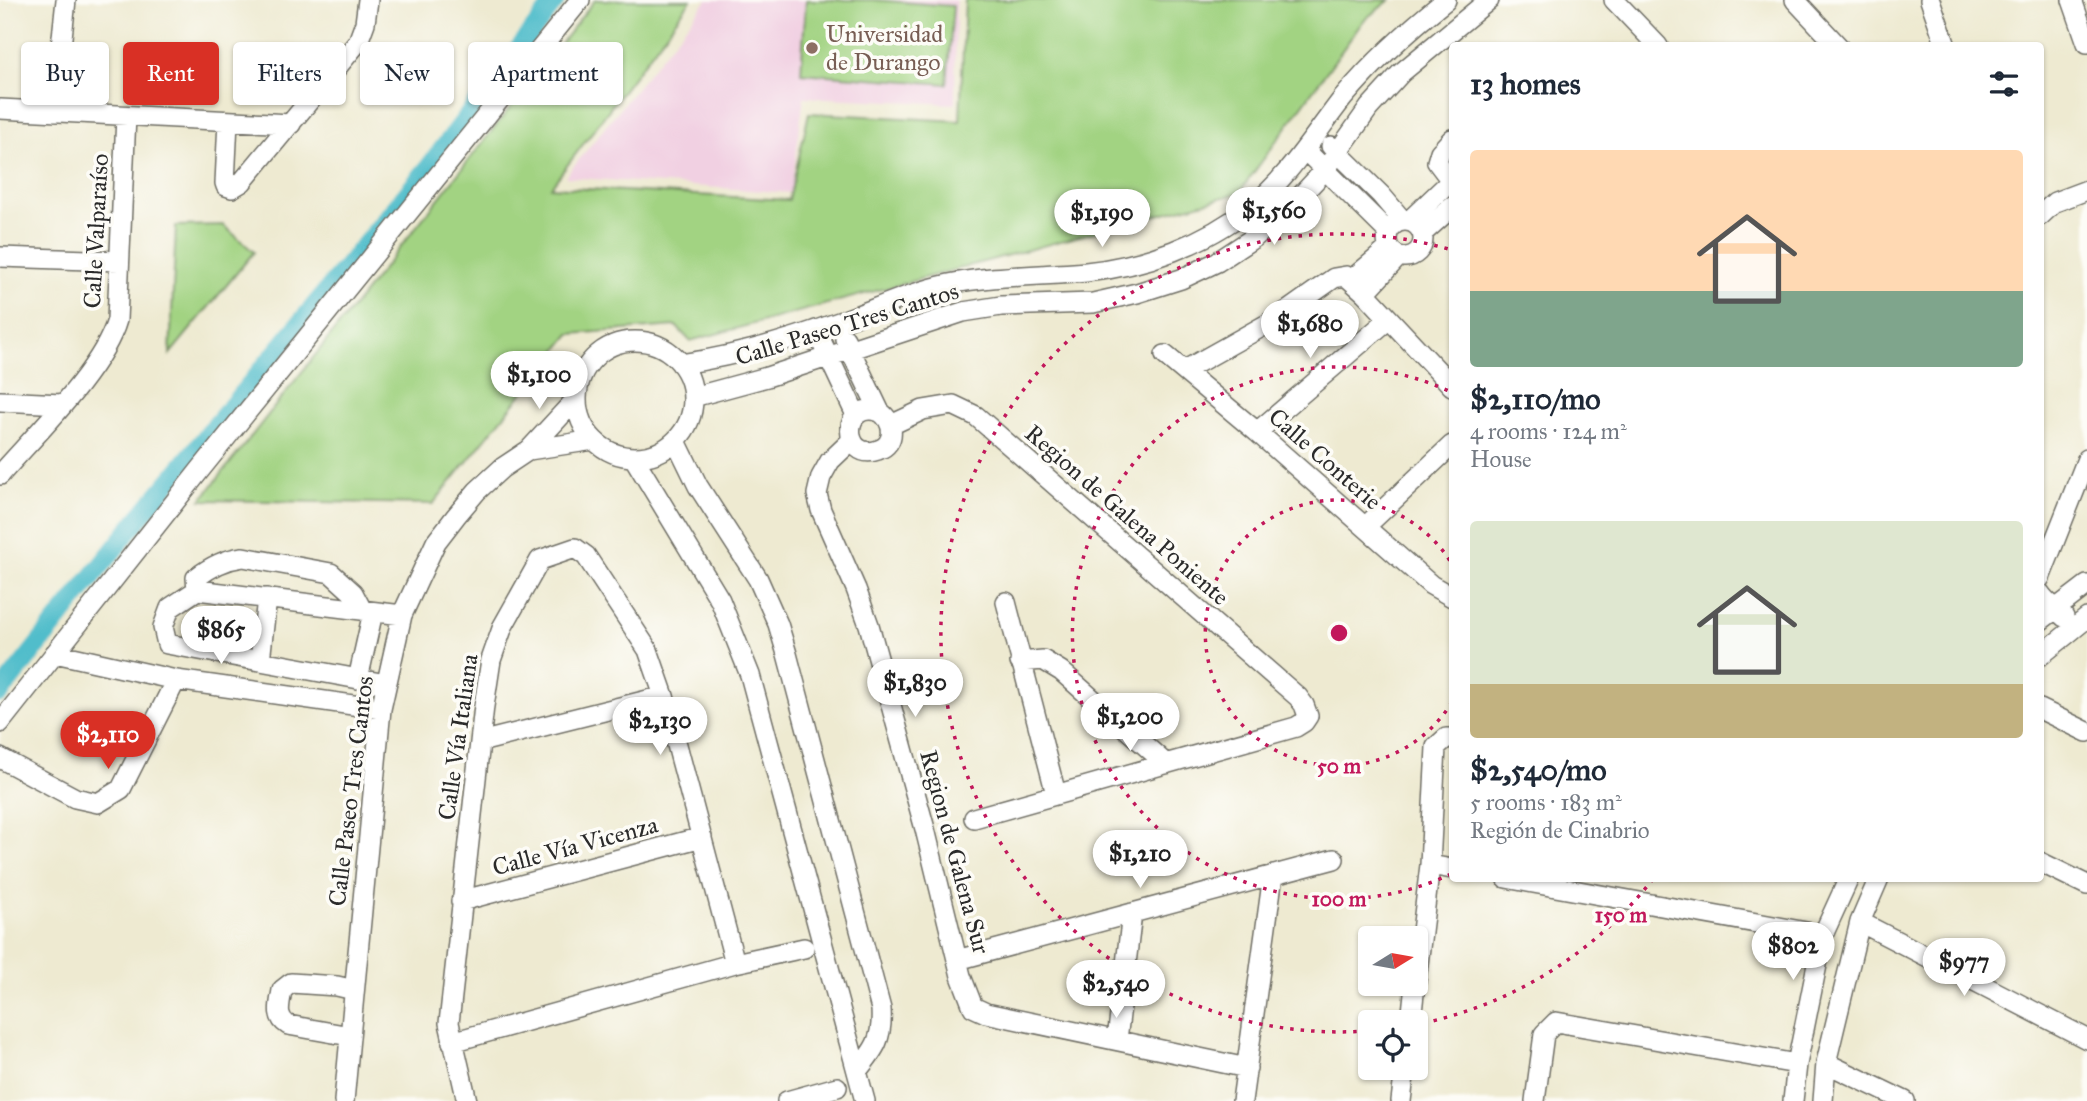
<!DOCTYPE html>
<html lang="en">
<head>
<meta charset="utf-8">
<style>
	:root { --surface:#fff; --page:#f6f6f7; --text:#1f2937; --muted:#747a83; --accent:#d93025 }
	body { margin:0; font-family:"IM FELL Great Primer",serif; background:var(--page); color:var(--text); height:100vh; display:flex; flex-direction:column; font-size:26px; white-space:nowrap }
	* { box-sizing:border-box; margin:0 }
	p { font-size:23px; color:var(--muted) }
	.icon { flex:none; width:38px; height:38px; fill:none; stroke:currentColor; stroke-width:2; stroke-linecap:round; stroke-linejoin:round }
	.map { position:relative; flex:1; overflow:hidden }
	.details { position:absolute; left:1449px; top:42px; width:595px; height:840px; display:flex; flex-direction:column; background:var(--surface); border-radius:7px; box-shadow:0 2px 5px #0004 }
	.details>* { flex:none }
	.hud { position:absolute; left:21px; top:42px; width:665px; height:63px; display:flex; gap:14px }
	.needle { width:46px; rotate:79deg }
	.fabs { position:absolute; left:1358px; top:926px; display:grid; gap:14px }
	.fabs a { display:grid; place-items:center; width:70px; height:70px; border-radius:7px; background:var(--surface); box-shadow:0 2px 5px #0004; font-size:35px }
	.price { position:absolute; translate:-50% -60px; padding:0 16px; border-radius:24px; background:#fff; color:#222; font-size:23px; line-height:46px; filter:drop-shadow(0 2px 4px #0008) }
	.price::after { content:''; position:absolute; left:50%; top:42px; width:21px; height:16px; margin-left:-10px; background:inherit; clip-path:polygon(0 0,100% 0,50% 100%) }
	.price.active { background:var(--accent); color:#fff }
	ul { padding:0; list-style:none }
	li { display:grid; align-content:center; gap:14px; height:371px; padding:0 21px }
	li span { display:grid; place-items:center; height:217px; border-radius:7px; color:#555 }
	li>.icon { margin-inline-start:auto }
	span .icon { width:126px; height:126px; fill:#fffc; stroke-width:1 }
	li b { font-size:30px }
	h2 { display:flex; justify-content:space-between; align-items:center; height:84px; padding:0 21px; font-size:30px }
	.pill { padding:0 24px; border-radius:7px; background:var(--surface); box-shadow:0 2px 5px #0004; font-size:24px; line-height:63px }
	.pill.active { background:var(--accent); color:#fff }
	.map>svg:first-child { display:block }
</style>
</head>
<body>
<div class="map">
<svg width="2087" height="1101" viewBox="0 0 2087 1101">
	<rect width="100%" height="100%" fill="#fdfcf7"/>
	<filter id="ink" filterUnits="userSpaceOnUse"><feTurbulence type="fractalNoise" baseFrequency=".0143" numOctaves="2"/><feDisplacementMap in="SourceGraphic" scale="14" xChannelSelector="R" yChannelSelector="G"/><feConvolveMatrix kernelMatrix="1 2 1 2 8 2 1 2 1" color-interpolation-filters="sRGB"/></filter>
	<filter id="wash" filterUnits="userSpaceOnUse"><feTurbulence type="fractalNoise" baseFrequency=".00686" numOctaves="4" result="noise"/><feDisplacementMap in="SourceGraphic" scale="28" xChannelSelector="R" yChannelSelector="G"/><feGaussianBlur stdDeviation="1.57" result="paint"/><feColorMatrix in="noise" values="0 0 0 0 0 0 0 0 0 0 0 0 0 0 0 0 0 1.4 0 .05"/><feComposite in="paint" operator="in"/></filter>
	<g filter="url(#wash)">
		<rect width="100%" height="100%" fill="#eeead1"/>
		<path fill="#f1d0e2" d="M707,0H956L955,104L804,97L791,193L565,177Z"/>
		<path fill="#a2d382" stroke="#667f56" stroke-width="2" d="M595,0H691L551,187L789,200L809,113L960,121L965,0H1390L1364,20L1239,193L690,341L676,326L570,334L433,504L201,500Z
			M806,0H874L953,6L947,84L801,73Z
			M223,225L254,252L170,354L176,226Z"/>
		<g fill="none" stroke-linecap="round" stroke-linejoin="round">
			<path stroke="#51bdcb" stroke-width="19" d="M0,693L130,529L428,168L556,0"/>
		</g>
	</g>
	<g filter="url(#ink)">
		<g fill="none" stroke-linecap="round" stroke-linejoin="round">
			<defs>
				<path id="minor" d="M1614,0L1658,46
					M1795,0L1838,46
					M1930,0L1946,46
					M2072,0L2087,43
					M0,109L291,124
					M54,112L66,0
					M228,121L225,183L226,186L232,188L242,182L358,42L365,23L368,0
					M1452,139L1440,152L1437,162L1452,182
					M1331,146L1381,195L1403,221
					M1305,150L1388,232
					M2040,216L2055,202L2087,190
					M1387 239a18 18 0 1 1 36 0a18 18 0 1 1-36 0Z
					M1409,221L1451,181
					M1423,233L1452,207
					M0,257L119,261
					M1351,280L1389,248
					M1365,293L1398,257
					M816,330L856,415
					M845,339L880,412C894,421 897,444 878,450C842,463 840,398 880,412
					M577 399a58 58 0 1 1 116 0a58 58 0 1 1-116 0Z
					M1165,355L1257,432L1431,585L1452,597
					M681,364C735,356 788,341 839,322C876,309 911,292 949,284C994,275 1041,276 1086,272C1144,266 1205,244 1251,207C1289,177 1314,135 1343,98C1374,61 1408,30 1446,0
					M1185,370L1276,319L1334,278L1346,276L1365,293L1452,386
					M693,397L767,377L963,312L1001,306L1093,303L1137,293L1181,279L1217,262L1255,237L1296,201L1325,170L1369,108L1401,73L1489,0
					M0,401L62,404
					M891,425L923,410L953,405L976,416L1298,697L1304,705L1308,716L1304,722L1296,727L974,818
					M1257,432L1389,319
					M852,440L830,461L821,477L817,494L821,510L856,589L869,625L925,829L961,976L973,1007L986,1013L1247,1068
					M676,441L698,486L758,579L778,624L787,654L881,1009C883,1039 875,1049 857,1071
					M529,450L594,440
					M634,458L720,600L750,675L865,1101
					M0,475C35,435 103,369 117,320L126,116
					M1365,527L1452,445
					M2040,578L2087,459
					M197,590L170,608L163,627L167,644L386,684
					M2040,593C2046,603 2057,608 2064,617
					M1006,602L1056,794
					M362,610L353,593L331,573L243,557C226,559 210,567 196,578L197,590L402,615
					M2040,621L2087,585
					M55,653L176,680L381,709
					M2040,656L2087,618
					M260,661L267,598
					M1020,662L1043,660L1061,671L1166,764
					M358,679L373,612
					M2040,709L2087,732
					M0,723L200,470L580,0
					M480,742L664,696
					M0,758L75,798L98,803L121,789L176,680
					M2040,862L2087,885
					M1430,865L1452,869
					M1506,878L1823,935
					M461,901L702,837
					M1860,922L2087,1039
					M957,960L1334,859
					M1416,981L1430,865L1436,747L1446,738H1452
					M1411,1022L1415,984
					M350,1036L288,1025C275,1017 280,1004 282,990L291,983L337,986L354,990
					M1117,1040L1132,913
					M452,1042L735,963L804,948
					M1826,1063L1905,1101
					M344,1101L381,709L402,615L436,542L456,516L477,491L502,468L529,450L577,398
					M467,1101L449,1023L484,706L491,660L503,626L540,560L575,548L586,556L648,650L664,696L735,963
					M787,1101L837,1087
					M1242,1101L1273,875
					M1401,1101L1405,1068
					M1535,1101L1544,1034L1556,1022L1797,1064
					M1793,1101L1797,1064L1823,935L1849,878
					M1823,1101L1826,1063L1860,922L1879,878"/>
			</defs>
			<use href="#minor" stroke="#6f6e65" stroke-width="22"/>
			<use href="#minor" stroke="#fff" stroke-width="19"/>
		</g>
	</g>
	<g fill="none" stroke="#c2185b" stroke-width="3.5" stroke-dasharray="3.5 7">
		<path d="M1452 702A133 133 0 1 1 1452 564"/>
		<path d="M1451 874A266 266 0 1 1 1451 392"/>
		<path d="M1653 879A399 399 0 0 1 1419 1024M1367 1031A399 399 0 1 1 1452 250"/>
	</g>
	<circle fill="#8d6e63" stroke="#fdfcf7" stroke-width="2.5" cx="812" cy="48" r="7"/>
	<g text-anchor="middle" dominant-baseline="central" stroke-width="7" stroke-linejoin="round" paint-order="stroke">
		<g font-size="24" fill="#785e54" stroke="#fdfcf7" text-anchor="start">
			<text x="826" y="34">Universidad<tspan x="826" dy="28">de Durango</tspan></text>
		</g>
		<g font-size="24" fill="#2b2b2b" stroke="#fdfcf7">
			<text transform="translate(96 231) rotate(-87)">Calle Valparaíso</text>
			<text transform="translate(847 324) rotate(-17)">Calle Paseo Tres Cantos</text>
			<text transform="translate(1325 459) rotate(41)">Calle Conterie</text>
			<text transform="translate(1127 515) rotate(41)">Region de Galena Poniente</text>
			<text transform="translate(458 737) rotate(-82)">Calle Vía Italiana</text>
			<text transform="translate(351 791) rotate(-83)">Calle Paseo Tres Cantos</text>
			<text transform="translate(575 846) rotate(-15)">Calle Vía Vicenza</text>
			<text transform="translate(955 852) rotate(75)">Region de Galena Sur</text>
		</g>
	</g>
	<circle cx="1339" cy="633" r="10" fill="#c2185b" stroke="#fdfcf7" stroke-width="3.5"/>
	<g font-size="21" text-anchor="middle" font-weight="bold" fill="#c2185b" stroke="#fdfcf7" stroke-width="7" stroke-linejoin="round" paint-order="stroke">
		<text x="1339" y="773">50 m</text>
		<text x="1339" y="906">100 m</text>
		<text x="1621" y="922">150 m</text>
	</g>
</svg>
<div class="fabs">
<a><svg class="needle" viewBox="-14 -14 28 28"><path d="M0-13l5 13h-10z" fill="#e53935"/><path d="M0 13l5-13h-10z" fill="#747a83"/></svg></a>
<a><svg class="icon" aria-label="locate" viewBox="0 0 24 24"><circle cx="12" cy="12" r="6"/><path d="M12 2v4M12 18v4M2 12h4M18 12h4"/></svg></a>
</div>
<b class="price" style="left:1274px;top:247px">$1,560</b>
<b class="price" style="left:1102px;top:249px">$1,190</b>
<b class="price" style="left:1310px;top:360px">$1,680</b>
<b class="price" style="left:539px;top:411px">$1,100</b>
<b class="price" style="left:221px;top:666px">$865</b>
<b class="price" style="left:915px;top:719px">$1,830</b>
<b class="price" style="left:1130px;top:753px">$1,200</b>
<b class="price" style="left:660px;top:757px">$2,130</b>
<b class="price active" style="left:108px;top:771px">$2,110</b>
<b class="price" style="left:1140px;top:890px">$1,210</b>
<b class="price" style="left:1793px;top:982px">$802</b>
<b class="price" style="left:1964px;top:998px">$977</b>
<b class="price" style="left:1116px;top:1020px">$2,540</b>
<div class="hud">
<a class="pill">Buy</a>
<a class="pill active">Rent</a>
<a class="pill">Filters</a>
<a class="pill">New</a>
<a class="pill">Apartment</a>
</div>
<section class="details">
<h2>13 homes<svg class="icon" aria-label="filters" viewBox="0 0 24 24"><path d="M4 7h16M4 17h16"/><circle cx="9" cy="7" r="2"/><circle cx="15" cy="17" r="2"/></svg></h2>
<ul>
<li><span style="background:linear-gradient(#ffd9b3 65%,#7fa58c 0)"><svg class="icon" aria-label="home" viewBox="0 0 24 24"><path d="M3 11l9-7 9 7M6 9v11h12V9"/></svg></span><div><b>$2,110/mo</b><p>4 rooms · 124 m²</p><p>House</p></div></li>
<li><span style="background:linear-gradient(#dfe7d0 75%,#c2b280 0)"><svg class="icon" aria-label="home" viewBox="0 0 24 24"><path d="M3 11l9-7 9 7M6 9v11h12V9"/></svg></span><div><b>$2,540/mo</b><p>5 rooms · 183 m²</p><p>Región de Cinabrio</p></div></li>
</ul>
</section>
</div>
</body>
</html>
